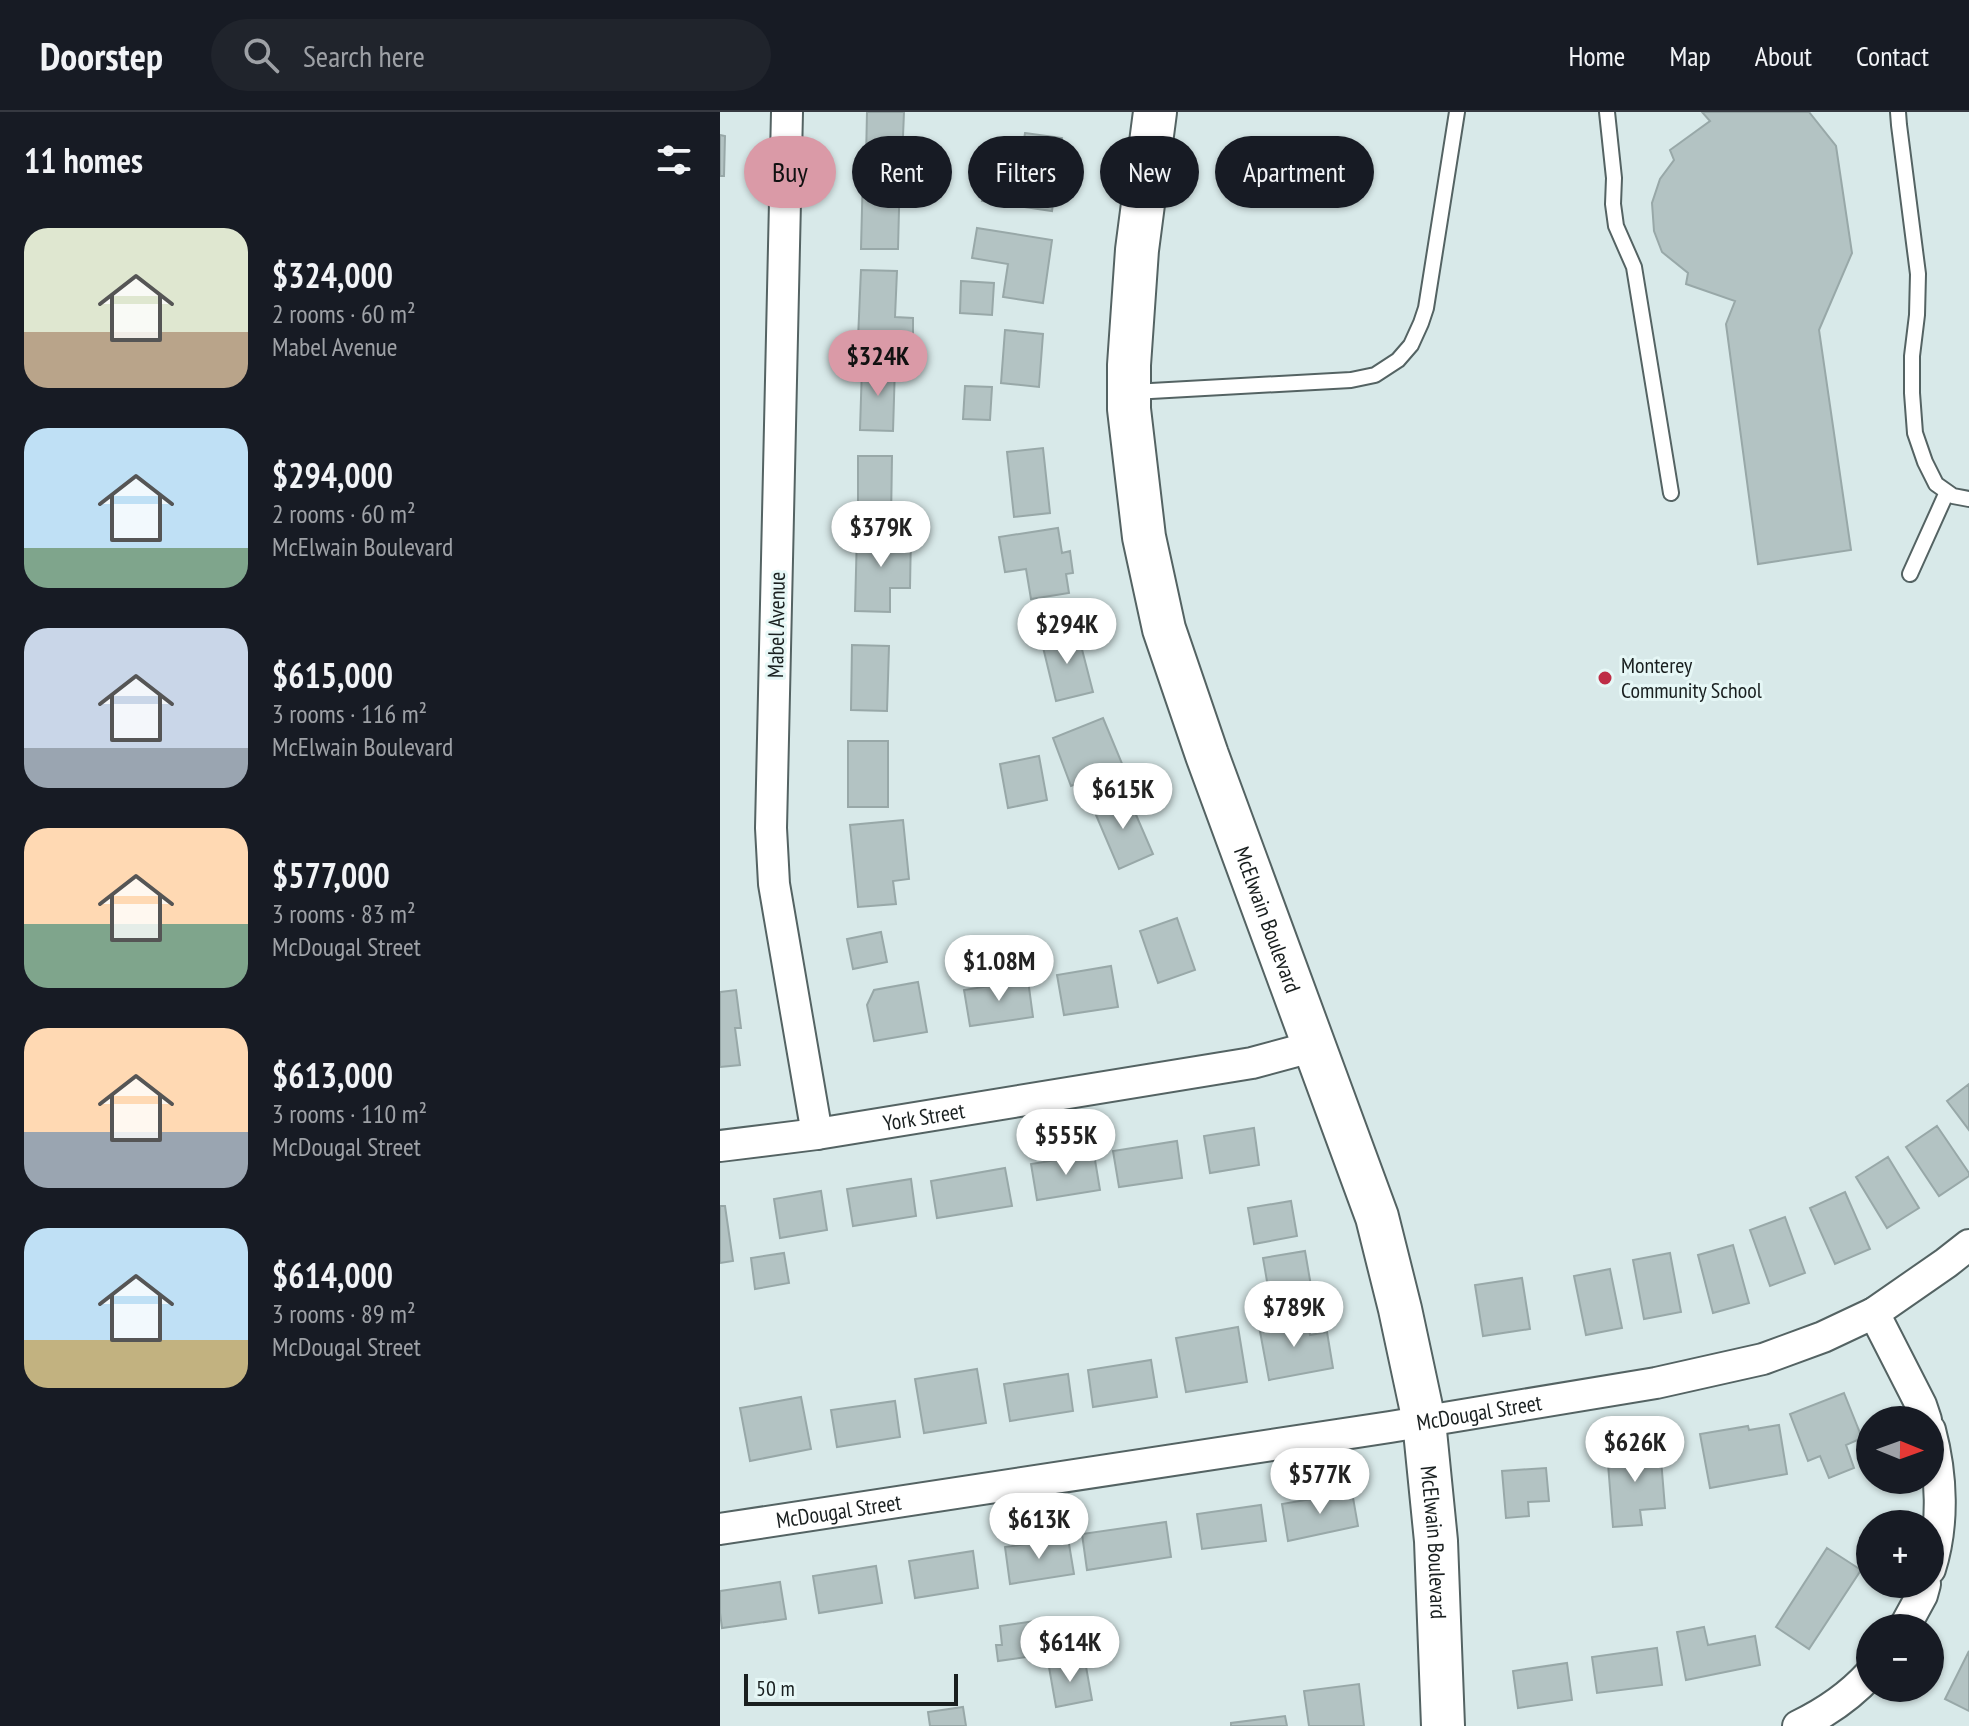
<!DOCTYPE html>
<html lang="en">
<head>
<meta charset="utf-8">
<style>
	:root { --surface:#171b24; --page:#20242c; --text:#f1f3f6; --muted:#9ea1a6; --line:#363941; --accent:#da9aa7 }
	body { margin:0; font-family:"PT Sans Narrow",sans-serif; background:var(--page); color:var(--text); height:100vh; display:flex; flex-direction:column; font-size:30px; white-space:nowrap }
	* { box-sizing:border-box; margin:0 }
	p { font-size:26px; color:var(--muted) }
	.icon { flex:none; width:44px; height:44px; fill:none; stroke:currentColor; stroke-width:2; stroke-linecap:round; stroke-linejoin:round }
	.map { position:relative; flex:1; overflow:hidden }
	.sheet { display:flex; flex-direction:column; background:var(--surface); width:720px }
	.sheet>* { flex:none }
	.banner { position:absolute; left:24px; top:24px; width:760px; height:72px; display:flex; gap:16px }
	.needle { width:52px; rotate:91deg }
	.controls { position:absolute; left:1136px; top:1294px; display:grid; gap:16px }
	.controls a { display:grid; place-items:center; width:88px; height:88px; border-radius:50%; background:var(--surface); box-shadow:0 2px 6px #0004; font-size:40px }
	.scale { position:absolute; left:24px; bottom:20px; width:214px; box-sizing:border-box; padding-left:8px; border:4px solid #191f1f; border-top:0; font-size:22px; line-height:28px; white-space:nowrap; color:#191f1f; -webkit-text-stroke:6px #e6f7f6; paint-order:stroke }
	.price { position:absolute; translate:-50% -68px; padding:0 18px; border-radius:28px; background:#fff; color:#222; font-size:26px; line-height:52px; filter:drop-shadow(0 2px 4px #0008) }
	.price::after { content:''; position:absolute; left:50%; top:48px; width:24px; height:18px; margin-left:-12px; background:inherit; clip-path:polygon(0 0,100% 0,50% 100%) }
	.price.selected { background:var(--accent); color:#111 }
	ul { padding:0; list-style:none }
	li { display:flex; align-items:center; gap:24px; height:200px; padding:0 24px }
	li span { display:grid; place-items:center; flex:none; width:224px; height:160px; border-radius:24px; color:#555 }
	li>.icon { margin-inline-start:auto }
	span .icon { width:96px; height:96px; fill:#fffc; stroke-width:1 }
	li b { font-size:34px }
	h2 { display:flex; justify-content:space-between; align-items:center; height:96px; padding:0 24px; font-size:34px }
	.pill { padding:0 28px; border-radius:36px; background:var(--surface); box-shadow:0 2px 6px #0004; font-size:28px; line-height:72px }
	.pill.selected { background:var(--accent); color:#111 }
	header { display:flex; align-items:center; gap:48px; box-sizing:border-box; height:112px; padding:0 40px; background:var(--surface); border-bottom:2px solid var(--line) }
	header strong { font-size:38px }
	nav { display:flex; gap:44px; margin-inline-start:auto; font-size:28px }
	.search { width:560px; height:72px; background:var(--page); display:flex; align-items:center; gap:20px; box-sizing:border-box; padding:0 28px; border-radius:44px; color:var(--muted); font-size:30px }
	main { display:flex; flex:1; min-height:0 }
	.map>svg:first-child { display:block }
</style>
</head>
<body>
<header>
<strong>Doorstep</strong>
<div class="search"><svg class="icon" aria-label="search" viewBox="0 0 24 24"><circle cx="10" cy="10" r="6"/><path d="M15 15l6 6"/></svg>Search here</div>
<nav><a>Home</a><a>Map</a><a>About</a><a>Contact</a></nav>
</header>
<main>
<section class="sheet">
<h2>11 homes<svg class="icon" aria-label="filters" viewBox="0 0 24 24"><path d="M4 7h16M4 17h16"/><circle cx="9" cy="7" r="2"/><circle cx="15" cy="17" r="2"/></svg></h2>
<ul>
<li><span style="background:linear-gradient(#dfe7d0 65%,#b9a48a 0)"><svg class="icon" aria-label="home" viewBox="0 0 24 24"><path d="M3 11l9-7 9 7M6 9v11h12V9"/></svg></span><div><b>$324,000</b><p>2 rooms · 60 m²</p><p>Mabel Avenue</p></div></li>
<li><span style="background:linear-gradient(#bfe0f5 75%,#7fa58c 0)"><svg class="icon" aria-label="home" viewBox="0 0 24 24"><path d="M3 11l9-7 9 7M6 9v11h12V9"/></svg></span><div><b>$294,000</b><p>2 rooms · 60 m²</p><p>McElwain Boulevard</p></div></li>
<li><span style="background:linear-gradient(#c9d6e8 75%,#9aa5b1 0)"><svg class="icon" aria-label="home" viewBox="0 0 24 24"><path d="M3 11l9-7 9 7M6 9v11h12V9"/></svg></span><div><b>$615,000</b><p>3 rooms · 116 m²</p><p>McElwain Boulevard</p></div></li>
<li><span style="background:linear-gradient(#ffd9b3 60%,#7fa58c 0)"><svg class="icon" aria-label="home" viewBox="0 0 24 24"><path d="M3 11l9-7 9 7M6 9v11h12V9"/></svg></span><div><b>$577,000</b><p>3 rooms · 83 m²</p><p>McDougal Street</p></div></li>
<li><span style="background:linear-gradient(#ffd9b3 65%,#9aa5b1 0)"><svg class="icon" aria-label="home" viewBox="0 0 24 24"><path d="M3 11l9-7 9 7M6 9v11h12V9"/></svg></span><div><b>$613,000</b><p>3 rooms · 110 m²</p><p>McDougal Street</p></div></li>
<li><span style="background:linear-gradient(#bfe0f5 70%,#c2b280 0)"><svg class="icon" aria-label="home" viewBox="0 0 24 24"><path d="M3 11l9-7 9 7M6 9v11h12V9"/></svg></span><div><b>$614,000</b><p>3 rooms · 89 m²</p><p>McDougal Street</p></div></li>
</ul>
</section>
<div class="map">
<svg width="1249" height="1614" viewBox="0 0 1249 1614">
	<rect width="100%" height="100%" fill="#d8e9e9"/>
	<path fill="#b3c3c3" stroke="#98a8a8" stroke-width="2" d="M147,0H184L182,48L146,47Z
		M982,0H1089L1116,34L1132,141L1099,218L1131,438L1038,452L1006,212L1015,189L966,172L968,161L942,140L934,119L932,91L940,67L954,48L950,38L990,9Z
		M305,21L342,26L332,99L262,89L265,70L297,75Z
		M0,23L5,24L4,64H0Z
		M143,58L180,59L178,137H141Z
		M257,116L332,128L323,191L283,185L288,152L252,146Z
		M141,158L177,159L175,205L193,206V228L138,227Z
		M241,169L274,171L272,203L240,201Z
		M285,218L323,222L319,275L281,271Z
		M142,254H175L173,319L140,318Z
		M245,274L272,275L270,308L243,307Z
		M323,336L330,401L294,405L287,340Z
		M138,344H172L171,409H138Z
		M338,416L342,441L350,439L353,461L346,462L349,481L311,487L306,457L285,460L279,425Z
		M137,420L191,421L190,476H170V500L135,499Z
		M357,518L373,580L336,589L321,527Z
		M132,533L169,534L167,599L131,598Z
		M383,606L403,654L351,674L333,626Z
		M128,629H168V695H128Z
		M319,644L327,688L288,696L280,652Z
		M407,682L433,742L399,757L373,696Z
		M183,708L189,767L173,769L176,792L138,795L130,713Z
		M457,806L475,858L438,871L420,819Z
		M161,820L167,850L133,857L127,827Z
		M391,854L398,895L344,903L337,863Z
		M308,868L313,905L250,914L244,878Z
		M198,870L207,920L154,929L147,893L154,878Z
		M16,878L21,916H15L20,953L0,955V880Z
		M1249,972V1018L1227,989Z
		M1217,1014L1249,1061V1064L1219,1084L1186,1035Z
		M534,1016L539,1053L490,1061L484,1024Z
		M457,1029L462,1066L399,1075L393,1039Z
		M374,1042L380,1078L317,1088L311,1052Z
		M1168,1045L1199,1096L1167,1116L1136,1065Z
		M285,1056L292,1094L217,1106L211,1069Z
		M191,1067L196,1104L133,1114L127,1077Z
		M101,1079L107,1118L60,1126L54,1087Z
		M1125,1080L1150,1137L1115,1152L1090,1096Z
		M571,1089L577,1124L534,1132L528,1096Z
		M0,1094H5L13,1149L0,1151Z
		M1065,1105L1085,1161L1050,1174L1030,1118Z
		M1013,1133L1029,1191L993,1201L978,1143Z
		M585,1139L591,1174L549,1181L543,1146Z
		M64,1141L69,1171L35,1177L31,1146Z
		M950,1141L961,1200L924,1207L913,1148Z
		M890,1157L902,1216L866,1223L854,1164Z
		M802,1166L810,1217L763,1224L755,1173Z
		M587,1205L590,1223L607,1220L613,1256L549,1268L539,1214Z
		M518,1215L527,1270L466,1280L456,1226Z
		M431,1248L437,1285L373,1295L368,1258Z
		M257,1257L266,1311L204,1321L195,1267Z
		M348,1262L353,1299L290,1309L284,1272Z
		M1124,1281L1142,1326L1126,1333L1134,1356L1109,1366L1100,1344L1088,1349L1070,1302Z
		M81,1285L91,1337L30,1349L20,1296Z
		M175,1289L180,1325L117,1335L111,1298Z
		M1059,1313L1067,1362L990,1376L980,1322L1028,1314L1029,1318Z
		M940,1335L945,1396L920,1398L922,1413L893,1415L887,1339Z
		M826,1356L829,1389L808,1390L809,1404L786,1406L782,1359Z
		M632,1380L638,1414L568,1429L562,1392Z
		M541,1393L546,1429L482,1437L477,1402Z
		M446,1410L451,1445L367,1458L362,1422Z
		M348,1426L354,1462L290,1472L285,1435Z
		M1107,1436L1141,1458L1089,1537L1056,1515Z
		M253,1439L258,1476L195,1486L189,1449Z
		M156,1454L162,1491L99,1501L93,1464Z
		M60,1470L66,1507L2,1516L0,1501V1479Z
		M323,1508L327,1542L278,1549L276,1533H282L280,1514Z
		M984,1515L988,1533L1035,1524L1040,1553L966,1568L957,1520Z
		M937,1536L942,1573L877,1581L872,1545Z
		M1249,1539V1599L1225,1587Z
		M365,1549L372,1588L336,1595L329,1555Z
		M847,1551L852,1588L798,1596L793,1559Z
		M639,1572L644,1614H589L584,1579Z
		M243,1595L246,1614H210L208,1600Z
		M565,1604L567,1614H511V1611Z"/>
	<g fill="none" stroke-linecap="round" stroke-linejoin="round">
		<defs>
			<path id="lane" d="M887,0L894,66L893,92L896,114L914,155L951,381
				M1178,0L1179,13L1198,162L1197,203L1192,244V281L1195,321L1205,350L1216,372L1233,384L1249,387
				M413,280L631,268L655,263L678,248L691,233L701,211L706,196L737,0
				M1190,462L1227,380"/>
			<g id="street">
				<path d="M67,0L51,716L54,772L97,1022"/>
				<path id="s1" d="M0,1034L97,1022L532,951L595,934"/>
				<path d="M1154,1201L1201,1293L1206,1308"/>
				<path d="M1210,1318C1222,1363 1224,1413 1210,1457"/>
				<path id="s2" d="M0,1417L670,1315L936,1271L1043,1247L1103,1225L1154,1201L1226,1151L1249,1133"/>
				<path d="M1184,1516L1202,1483L1205,1472"/>
				<path d="M1078,1614C1105,1601 1130,1584 1150,1562"/>
			</g>
			<g id="secondary">
				<path id="s3" d="M435,0L417,138L409,253V297L424,425L444,517L487,643L657,1105L680,1197L704,1309L716,1429L723,1614"/>
			</g>
		</defs>
		<use href="#lane" stroke="#546363" stroke-width="18"/>
		<use href="#street" stroke="#546363" stroke-width="34"/>
		<use href="#secondary" stroke="#546363" stroke-width="46"/>
		<use href="#lane" stroke="#fff" stroke-width="14"/>
		<use href="#street" stroke="#fff" stroke-width="30"/>
		<use href="#secondary" stroke="#fff" stroke-width="42"/>
	</g>
	<circle fill="#be2d46" stroke="#e6f7f6" stroke-width="3" cx="885" cy="566" r="8"/>
	<g text-anchor="middle" dominant-baseline="central" stroke-width="6" stroke-linejoin="round" paint-order="stroke">
		<g font-size="22" fill="#191f1f" stroke="#e6f7f6">
			<text transform="translate(56 513) rotate(-89)">Mabel Avenue</text>
			<text stroke="none"><textPath href="#s3" startOffset="830">McElwain Boulevard</textPath></text>
			<text stroke="none"><textPath href="#s1" startOffset="206">York Street</textPath></text>
			<text stroke="none"><textPath href="#s2" startOffset="768">McDougal Street</textPath></text>
			<text stroke="none"><textPath href="#s2" startOffset="120">McDougal Street</textPath></text>
			<text stroke="none"><textPath href="#s3" startOffset="1478">McElwain Boulevard</textPath></text>
		</g>
		<g font-size="22" fill="#191f1f" stroke="#e6f7f6" text-anchor="start">
			<text x="901" y="553">Monterey<tspan x="901" dy="25">Community School</tspan></text>
		</g>
	</g>
</svg>
<div class="controls">
<a><svg class="needle" viewBox="-14 -14 28 28"><path d="M0-13l5 13h-10z" fill="#e53935"/><path d="M0 13l5-13h-10z" fill="#9ea1a6"/></svg></a>
<a>+</a>
<a>−</a>
</div>
<div class="scale">50 m</div>
<b class="price selected" style="left:158px;top:286px">$324K</b>
<b class="price" style="left:161px;top:457px">$379K</b>
<b class="price" style="left:347px;top:554px">$294K</b>
<b class="price" style="left:403px;top:719px">$615K</b>
<b class="price" style="left:279px;top:891px">$1.08M</b>
<b class="price" style="left:346px;top:1065px">$555K</b>
<b class="price" style="left:574px;top:1237px">$789K</b>
<b class="price" style="left:915px;top:1372px">$626K</b>
<b class="price" style="left:600px;top:1404px">$577K</b>
<b class="price" style="left:319px;top:1449px">$613K</b>
<b class="price" style="left:350px;top:1572px">$614K</b>
<div class="banner">
<a class="pill selected">Buy</a>
<a class="pill">Rent</a>
<a class="pill">Filters</a>
<a class="pill">New</a>
<a class="pill">Apartment</a>
</div>
</div>
</main>
</body>
</html>
